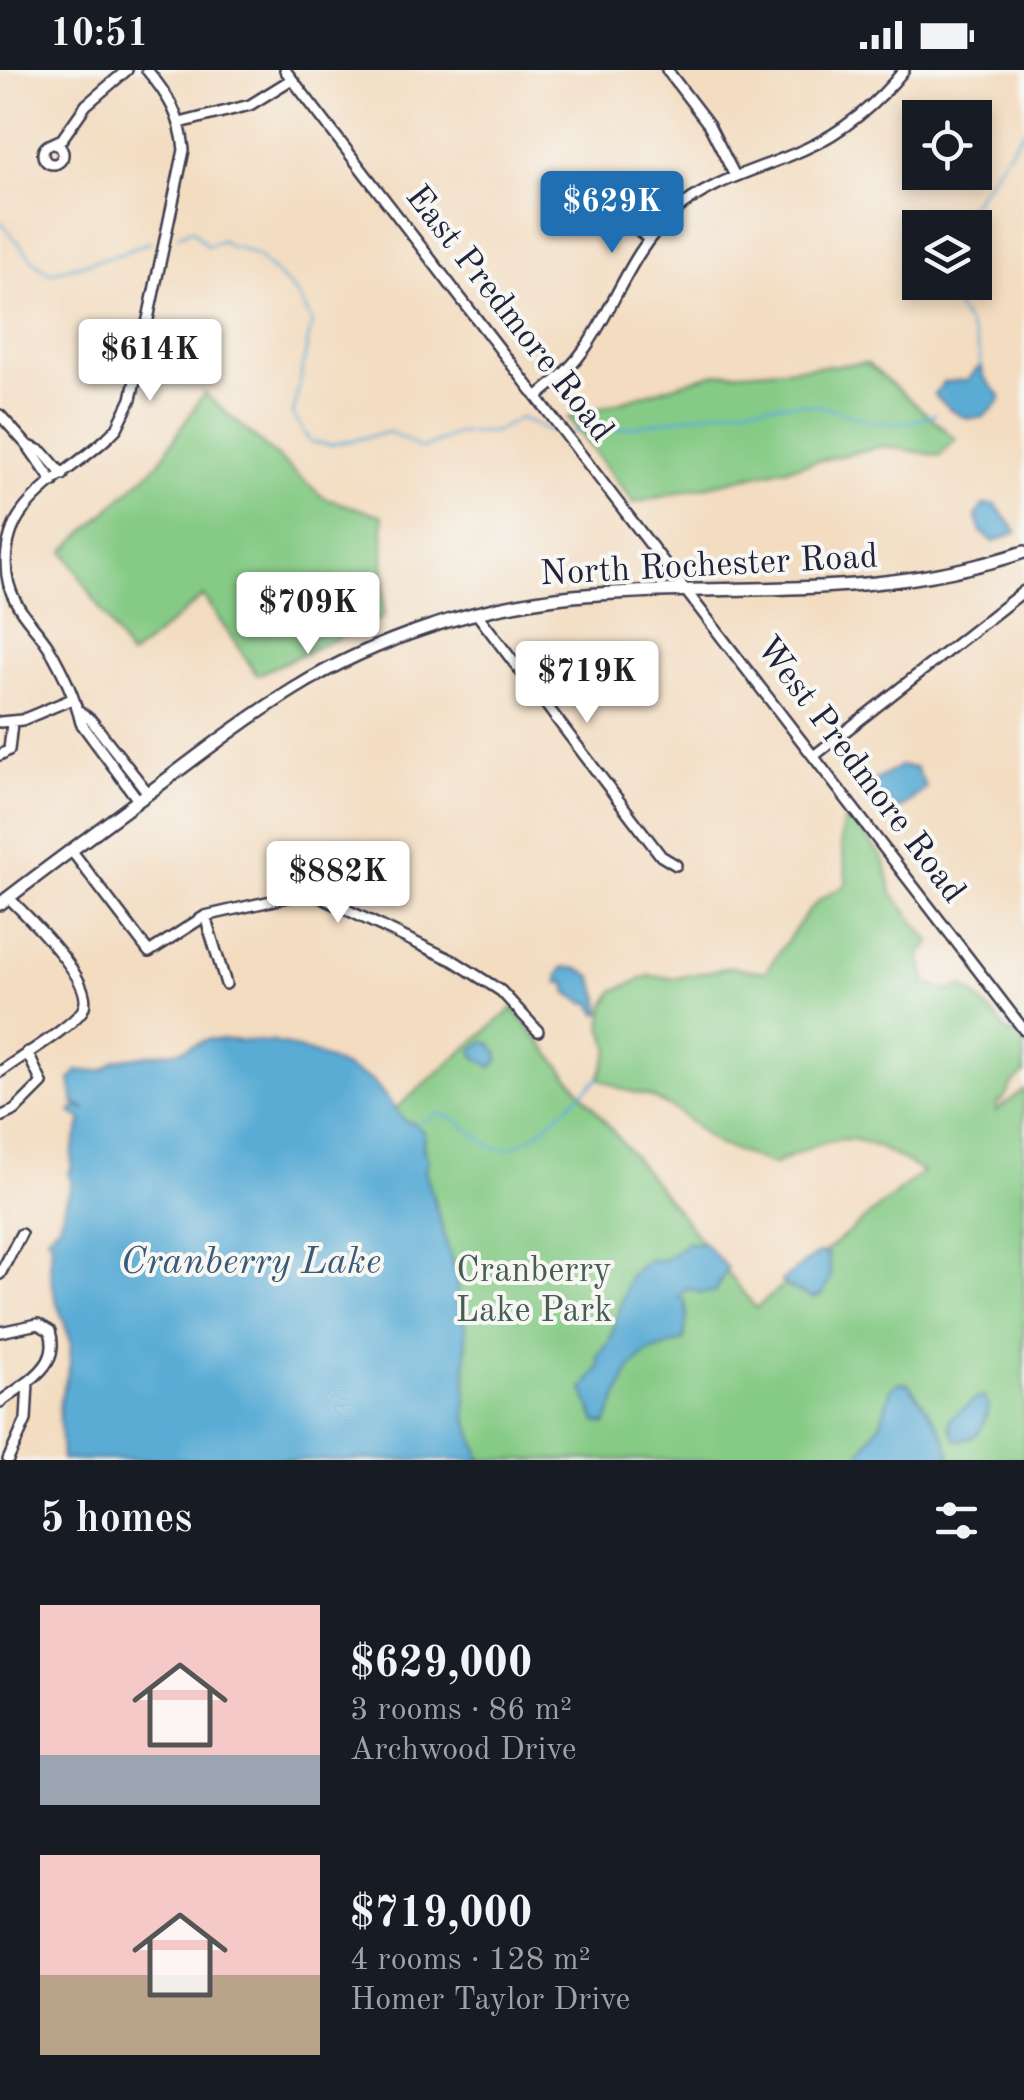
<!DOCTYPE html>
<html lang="en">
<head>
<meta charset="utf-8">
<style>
	:root { --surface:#171b24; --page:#242831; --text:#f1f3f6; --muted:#9ea1a6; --accent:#1f6fb2 }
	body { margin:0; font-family:"Old Standard TT",serif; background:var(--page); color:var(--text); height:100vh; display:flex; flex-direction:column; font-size:38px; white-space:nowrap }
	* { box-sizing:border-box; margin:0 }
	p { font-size:32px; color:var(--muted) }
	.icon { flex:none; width:55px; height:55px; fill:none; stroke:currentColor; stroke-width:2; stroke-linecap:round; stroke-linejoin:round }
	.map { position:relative; height:1390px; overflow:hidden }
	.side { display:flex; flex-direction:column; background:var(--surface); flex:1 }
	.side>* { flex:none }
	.controls { position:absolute; left:902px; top:30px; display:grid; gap:20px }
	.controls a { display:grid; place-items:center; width:90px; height:90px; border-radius:0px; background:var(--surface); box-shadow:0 5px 15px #0003; font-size:50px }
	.price { position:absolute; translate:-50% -85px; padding:0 22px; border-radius:10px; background:#fff; color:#222; font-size:32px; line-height:65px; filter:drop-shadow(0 2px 5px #0008) }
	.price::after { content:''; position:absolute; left:50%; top:60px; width:30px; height:22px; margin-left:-15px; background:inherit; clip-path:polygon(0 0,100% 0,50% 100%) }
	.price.active { background:var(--accent); color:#fff }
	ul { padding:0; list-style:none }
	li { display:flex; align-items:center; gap:30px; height:250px; padding:0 40px }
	li span { display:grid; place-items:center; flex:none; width:280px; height:200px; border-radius:0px; color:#555 }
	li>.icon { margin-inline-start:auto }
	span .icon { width:120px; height:120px; fill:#fffc; stroke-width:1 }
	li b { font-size:42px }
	h2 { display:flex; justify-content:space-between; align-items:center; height:120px; padding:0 40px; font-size:42px }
	.status { display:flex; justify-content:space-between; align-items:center; height:70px; padding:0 50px; background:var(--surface); direction:ltr }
	.status svg { height:28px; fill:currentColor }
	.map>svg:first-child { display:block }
</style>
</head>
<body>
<div class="status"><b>10:51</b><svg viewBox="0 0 49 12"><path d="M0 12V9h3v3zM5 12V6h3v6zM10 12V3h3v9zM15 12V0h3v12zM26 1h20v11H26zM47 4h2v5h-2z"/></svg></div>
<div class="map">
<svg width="1024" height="1390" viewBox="0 0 1024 1390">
	<rect width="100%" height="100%" fill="#f6f6f2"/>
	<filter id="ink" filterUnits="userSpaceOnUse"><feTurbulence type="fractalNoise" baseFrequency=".01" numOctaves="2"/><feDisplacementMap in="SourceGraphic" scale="20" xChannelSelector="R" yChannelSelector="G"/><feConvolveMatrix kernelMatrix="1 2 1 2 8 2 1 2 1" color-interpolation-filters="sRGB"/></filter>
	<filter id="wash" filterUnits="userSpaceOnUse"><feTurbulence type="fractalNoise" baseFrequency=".0048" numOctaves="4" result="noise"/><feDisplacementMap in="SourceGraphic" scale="40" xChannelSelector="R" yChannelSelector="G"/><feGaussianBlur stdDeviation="2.25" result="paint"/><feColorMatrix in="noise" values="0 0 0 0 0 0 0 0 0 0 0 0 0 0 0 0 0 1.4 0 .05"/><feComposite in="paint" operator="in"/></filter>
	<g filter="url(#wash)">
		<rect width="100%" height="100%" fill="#f3dcc0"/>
		<path fill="#85ca85" stroke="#547660" stroke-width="2.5" d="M867,293L956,369L940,386L883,376L634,433L568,348L712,304Z
			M204,323L324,428L383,446L384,547L257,605L203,526L130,587L64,481L158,394Z
			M844,751L854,753L884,789L892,823L931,873L920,884L927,914L950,921L961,916C975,922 1000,952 1010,965L1014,962L1024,972V1004L1012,1014L1003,1030L997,1033L996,1041L1024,1020V1390H461L271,1146L513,938L756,1238L923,1102C852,1061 848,1058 773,1095L715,1073L677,1041L649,1026L621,1019L599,1008L610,979L602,957L605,935L615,920L649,906L676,908L731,897L765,902L807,843L819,830L846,815C848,790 836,775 844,751Z"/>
		<path fill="#5aacd5" stroke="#3e6788" stroke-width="2.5" d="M981,295L984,307L1001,327L1000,332L983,347C960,353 949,337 934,325L944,312L967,310Z
			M995,434L1017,462L994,472L981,462L976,446L983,435Z
			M900,696L916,698L926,718L902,738L891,740L872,726L870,714Z
			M564,897L579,899L592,906L600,929L601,943L597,944L592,933L583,932L568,923L566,913H559L558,905Z
			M208,969L274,972L316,984L373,1011L405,1051L413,1053L424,1062L423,1077L428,1091L425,1100L456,1206L459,1238L466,1258V1345L481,1390H62L59,1335L70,1295L71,1272L55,1227L50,1198L52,1172L47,1166L59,1154L72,1112L68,1103L71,1101L72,1083L82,1050L71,1042L75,1038L87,1039L74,1034L70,1010L78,1001H102L117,990L181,980Z
			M483,972L490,973L498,983V991L492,997L475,987L472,980Z
			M687,1173H704L727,1198L715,1222L701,1223L688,1218L679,1228L685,1230L687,1245L684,1270L647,1283L630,1299L606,1354L596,1352L583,1319L599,1298L598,1285L609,1273L630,1205L648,1190H664Z
			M818,1183L828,1184L831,1205L823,1224L813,1228L789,1218L781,1211Z
			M900,1313L909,1314C927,1340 946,1358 951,1390H856L881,1352L891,1318Z
			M984,1327L989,1336C982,1358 981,1369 956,1370L950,1356L951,1348L976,1329Z"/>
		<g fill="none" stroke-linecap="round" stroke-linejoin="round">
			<path stroke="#5aacd5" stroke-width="2.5" d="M0,151L34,191L49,203L117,185L150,172
				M949,158L962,147L1024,60
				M178,166L192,159L207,176L223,171L231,178L238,177L257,186L296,223L312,251L293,345L310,372L330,375L390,362L422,379L458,363L494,362L520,348L547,360L559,362
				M936,212L938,216
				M945,224C964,246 980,269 981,297
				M572,362C590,361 609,361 626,358C685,349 741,331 801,334C854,336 874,370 935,344
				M416,1055L440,1043L458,1051L491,1077L509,1079L534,1066L599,1008"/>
		</g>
	</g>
	<g filter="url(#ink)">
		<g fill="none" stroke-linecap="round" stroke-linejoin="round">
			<defs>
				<path id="minor" d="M285,0L1024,960
					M667,0L709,55L735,106
					M180,53L250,35L292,9
					M43 84a10 10 0 1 1 20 0a10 10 0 1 1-20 0Z
					M51,74L62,69L86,35L127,0
					M610,133L648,169
					M601,137L610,128L605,119L599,116L590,121L589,131C595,140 603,136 612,137
					M538,326C556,312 573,296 586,277C617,232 631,181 673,143C710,110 759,100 803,80C842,63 878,33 904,0
					M0,345L27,375L53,412
					M27,375L43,382L63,405
					M477,544L661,786L676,795
					M78,640L91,650L148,723
					M0,652L22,650L72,629
					M0,685L9,680L12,653
					M815,685L1024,521
					M138,730L81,653C75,628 61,598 48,576C38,560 24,548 16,532C0,504 4,463 25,438C47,411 81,392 107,368L117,358L131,329L184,80C181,46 168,25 147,0
					M71,780L149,882L205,846L302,824L320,827L454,891L501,921L538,961
					M205,846L226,914
					M0,1002C20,987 69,959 82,941C100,915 27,846 8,827
					M0,1047L15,1040L42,1013L27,982
					M0,1204L21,1164
					M0,1262L38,1254L50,1261C57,1285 46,1298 28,1312L26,1350L8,1390
					M0,1332L28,1312"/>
				<path id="major" d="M0,834C52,794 105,755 158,716C203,682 247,648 294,619C376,568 477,536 573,526C730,511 869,534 1024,482"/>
			</defs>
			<use href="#minor" stroke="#413e4f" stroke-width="14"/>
			<use href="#major" stroke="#413e4f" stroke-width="16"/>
			<use href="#minor" stroke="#fff" stroke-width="9"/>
			<use href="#major" stroke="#fff" stroke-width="11"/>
		</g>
	</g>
	<g text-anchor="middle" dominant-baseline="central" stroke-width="8" stroke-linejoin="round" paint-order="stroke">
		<g font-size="35" fill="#22223b" stroke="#f6f6f2">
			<text transform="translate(509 244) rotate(52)">East Predmore Road</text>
			<text transform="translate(709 496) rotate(-3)">North Rochester Road</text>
			<text transform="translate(860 700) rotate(53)">West Predmore Road</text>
		</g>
		<g font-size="35" fill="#455d55" stroke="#f6f6f2">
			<text x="534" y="1201">Cranberry<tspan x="534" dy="40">Lake Park</tspan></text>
		</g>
		<g font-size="38" font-style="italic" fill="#385979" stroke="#f6f6f2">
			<text x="251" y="1193">Cranberry Lake</text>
		</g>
	</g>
</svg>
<div class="controls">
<a><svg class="icon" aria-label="locate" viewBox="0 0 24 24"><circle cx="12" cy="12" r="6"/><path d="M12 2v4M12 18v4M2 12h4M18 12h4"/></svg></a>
<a><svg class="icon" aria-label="layers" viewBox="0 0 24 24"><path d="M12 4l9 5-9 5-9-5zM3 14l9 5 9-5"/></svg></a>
</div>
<b class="price active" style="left:612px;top:186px">$629K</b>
<b class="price" style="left:150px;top:334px">$614K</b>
<b class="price" style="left:308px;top:587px">$709K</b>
<b class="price" style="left:587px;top:656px">$719K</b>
<b class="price" style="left:338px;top:856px">$882K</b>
</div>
<section class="side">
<h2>5 homes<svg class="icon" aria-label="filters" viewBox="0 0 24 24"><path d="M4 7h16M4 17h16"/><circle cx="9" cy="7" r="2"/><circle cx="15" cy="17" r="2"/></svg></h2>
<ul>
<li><span style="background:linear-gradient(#f6c9c9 75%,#9aa5b1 0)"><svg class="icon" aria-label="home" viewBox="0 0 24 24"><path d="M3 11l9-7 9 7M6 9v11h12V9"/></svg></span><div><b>$629,000</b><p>3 rooms · 86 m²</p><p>Archwood Drive</p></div></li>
<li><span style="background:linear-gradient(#f6c9c9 60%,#b9a48a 0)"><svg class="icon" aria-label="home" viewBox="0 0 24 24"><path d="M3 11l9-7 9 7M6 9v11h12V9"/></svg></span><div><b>$719,000</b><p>4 rooms · 128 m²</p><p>Homer Taylor Drive</p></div></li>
</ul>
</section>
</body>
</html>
